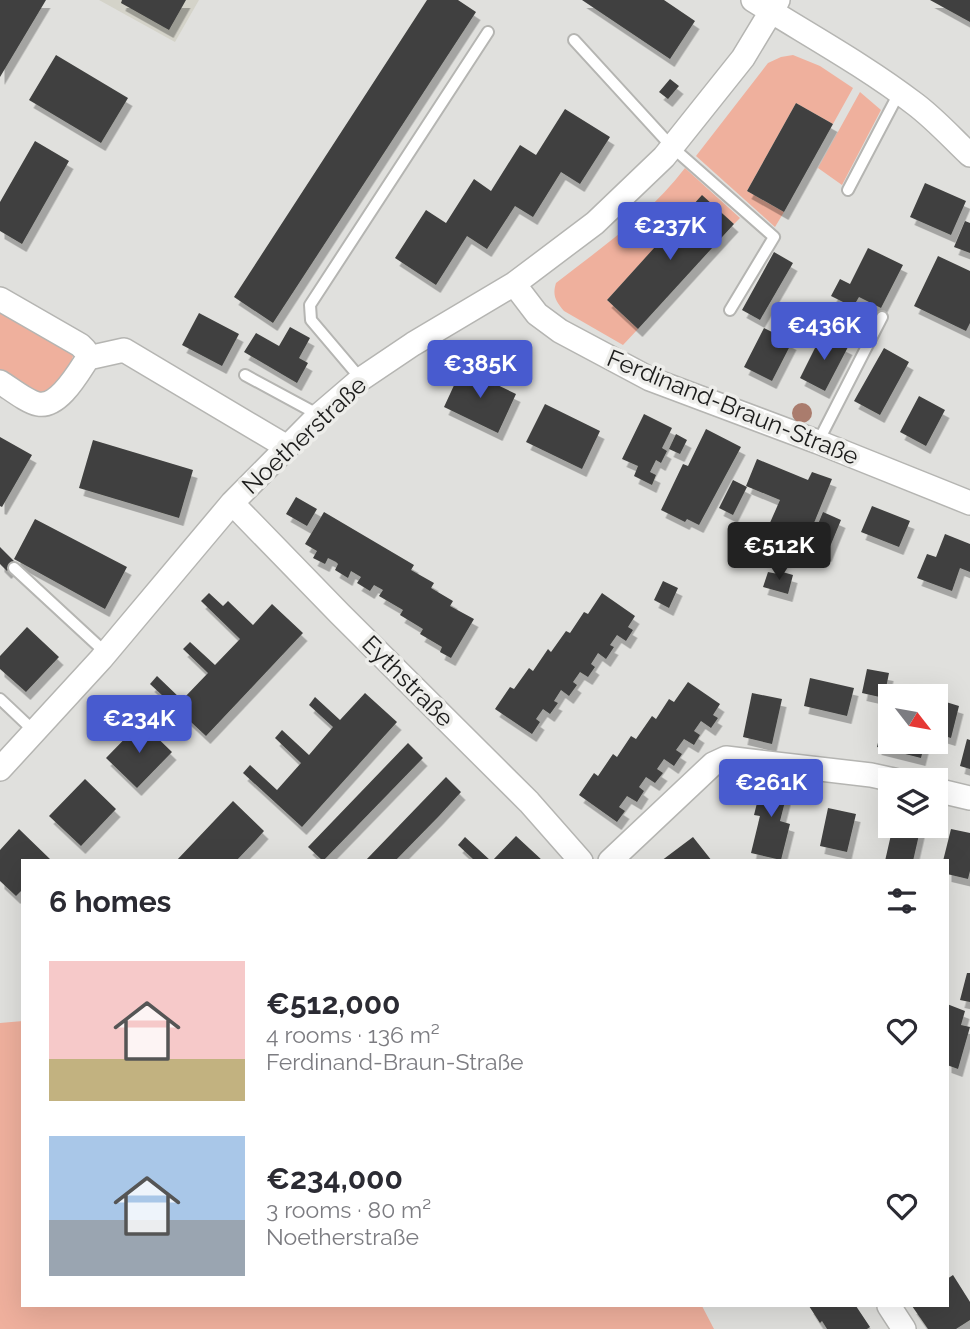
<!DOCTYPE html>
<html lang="en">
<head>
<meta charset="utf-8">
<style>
	:root { --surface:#fff; --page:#f7f7f7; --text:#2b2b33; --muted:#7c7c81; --accent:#485bcf }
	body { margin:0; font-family:Raleway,sans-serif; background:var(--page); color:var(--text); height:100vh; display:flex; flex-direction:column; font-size:26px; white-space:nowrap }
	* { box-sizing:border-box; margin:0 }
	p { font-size:23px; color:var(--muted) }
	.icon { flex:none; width:38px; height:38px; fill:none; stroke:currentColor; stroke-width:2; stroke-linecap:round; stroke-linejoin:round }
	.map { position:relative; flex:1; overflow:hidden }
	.details { position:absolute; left:21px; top:859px; width:928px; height:448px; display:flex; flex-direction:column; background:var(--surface); border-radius:0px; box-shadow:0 7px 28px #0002 }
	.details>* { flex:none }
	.needle { width:46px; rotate:121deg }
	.buttons { position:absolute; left:878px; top:684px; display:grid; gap:14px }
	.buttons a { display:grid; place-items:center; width:70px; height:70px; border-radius:0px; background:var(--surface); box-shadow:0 7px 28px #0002; font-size:35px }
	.price { position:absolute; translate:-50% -60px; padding:0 16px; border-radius:7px; background:var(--accent); color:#fff; font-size:23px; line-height:46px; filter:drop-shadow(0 2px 4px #0008) }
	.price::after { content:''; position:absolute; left:50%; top:42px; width:21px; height:16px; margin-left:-10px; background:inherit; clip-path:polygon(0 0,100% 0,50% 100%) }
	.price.active { background:#222; color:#fff }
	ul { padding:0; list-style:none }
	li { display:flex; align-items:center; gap:21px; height:175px; padding:0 28px }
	li span { display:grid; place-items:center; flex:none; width:196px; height:140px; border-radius:0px; color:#555 }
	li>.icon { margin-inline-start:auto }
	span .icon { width:84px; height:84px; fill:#fffc; stroke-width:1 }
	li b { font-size:30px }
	h2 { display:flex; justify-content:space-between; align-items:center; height:84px; padding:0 28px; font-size:30px }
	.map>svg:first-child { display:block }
</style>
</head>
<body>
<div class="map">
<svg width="970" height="1329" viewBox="0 0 970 1329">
	<defs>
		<filter id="shadow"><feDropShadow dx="4.5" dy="8" stdDeviation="0" flood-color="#0004"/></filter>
	</defs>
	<rect width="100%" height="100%" fill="#e0e0dd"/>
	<path fill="#d4d3c9" d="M99,0H199L175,42Z"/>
	<path fill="#efb09d" d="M793,55L820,66L853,88L833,124L796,103L747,191L784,212L775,227L696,156L768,63L781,57Z
		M860,92L881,110L842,185L818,168Z
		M685,168L740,218L734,224L702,196L607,300L638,329L623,345L564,311C556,301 552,296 556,283C601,248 650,214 685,168Z
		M0,309L71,351L73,356L68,374L44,396L0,375Z
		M23,1021V1306H702L714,1329H0V1023Z"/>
	<path fill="#40413f" filter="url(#shadow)" d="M0,0H46L0,77Z
		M122,0H186L169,30L121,3Z
		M427,0H458L476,12L273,323L234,297Z
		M582,0H664L695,21L670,59Z
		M930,0H970V22Z
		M56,55L128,98L101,143L29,100Z
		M670,79L679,86L668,99L659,92Z
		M796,103L833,124L784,212L747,191Z
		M565,109L610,137L580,184L561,172L533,217L515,206L487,249L467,236L436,285L395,258L426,210L446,223L474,179L491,191L520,145L536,155Z
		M35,141L69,161L22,244L0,231V202Z
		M925,183L966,201L951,235L910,217Z
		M702,195L734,224L638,329L607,300Z
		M965,221L970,223V253L954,247Z
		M868,248L903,265L881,308L859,297L853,307L831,296L840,279L850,284Z
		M774,252L793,263L760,320L742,310Z
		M938,256L970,271V323L966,331L914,306Z
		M199,313L239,334L222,366L182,345Z
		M290,327L310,338L299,358L308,363L297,383L244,352L256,333L279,346Z
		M764,328L792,342L772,381L744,367Z
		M822,334L848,347L825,391L800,378Z
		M884,348L909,362L880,415L854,401Z
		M462,368L516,394L498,433L444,407Z
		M919,396L945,410L926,446L900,432Z
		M545,404L600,431L582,469L526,442Z
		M644,414L672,428L662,448L667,451L661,463L656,460L650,472L656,475L652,485L634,476L638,466L622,459Z
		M706,429L741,447L699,525L687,519L685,522L661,510L683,464L688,466Z
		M676,434L687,440L680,454L669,449Z
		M0,437L32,455L2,507L0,506Z
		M93,440L193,470L179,518L79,488Z
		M757,459L808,480L812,472L832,479L807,540L769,525L780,500L746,486Z
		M733,480L747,487L733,515L719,508Z
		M296,497L317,509L307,526L286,514Z
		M872,506L910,521L899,547L861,532Z
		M324,512L414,565L411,570L434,583L431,588L453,601L450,606L474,619L451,658L440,652L442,647L420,634L423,629L400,615L403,610L379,596L383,590L374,585L370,591L357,583L361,577L351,571L348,578L335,570L338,564L336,562L328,558L325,564L313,558L317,551L305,544Z
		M823,512L841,520L827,554L809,546Z
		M35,519L127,567L105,609L14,559Z
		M945,534L970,544V572L960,568L952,591L917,578L927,554L936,557Z
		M0,547L15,562L7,571L0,564Z
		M779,571L793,575L788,594L763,587L768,572L778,574Z
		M663,581L678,588L669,608L654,600Z
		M209,593L223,606L228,601L253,625L272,604L303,633L206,736L150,684L157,676L182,700L208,673L183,649L190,642L215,665L240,639L201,601Z
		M602,593L635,616L628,627L633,630L626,641L617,635L610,645L614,647L606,659L598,653L591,664L595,667L588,677L580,672L573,682L577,685L569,696L561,690L554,701L558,703L550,714L543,709L536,719L540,722L532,734L495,709L510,687L514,689L529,668L533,671L548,649L551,652L566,631L570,633L584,612L588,614Z
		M27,627L59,657L26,692L0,669V656Z
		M867,669L889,673L884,698L862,693Z
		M810,678L854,688L847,716L804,706Z
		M688,682L720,704L713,715L718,718L711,728L701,721L694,731L700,735L694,745L684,739L676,750L682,754L674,766L664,759L657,769L663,773L655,783L646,777L639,787L644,791L637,802L627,796L619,807L625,811L617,822L579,795L594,773L598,776L613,754L617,757L631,736L636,739L652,716L656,719L669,699L674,702Z
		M365,693L397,722L302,827L243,773L250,765L277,790L301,763L275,738L282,730L309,755L333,727L309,705L315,697L340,720Z
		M752,693L782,699L772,744L743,737Z
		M946,702L959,706L951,738L938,734Z
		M884,717L891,718V742H925L921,758L877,747Z
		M141,722L172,752L137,788L106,758Z
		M967,739L970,740V769L960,766Z
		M408,743L423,758L323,861L308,847Z
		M764,775L790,782L780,821L790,824L781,860L751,853L760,816L754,815Z
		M446,777L461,792L439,816L395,861H365Z
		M85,779L116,809L81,846L49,816Z
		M233,801L264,831L256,840L236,861H176Z
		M828,808L856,814L847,852L820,846Z
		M893,826H921L913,861H885Z
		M19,829L51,860L49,861H23V889L16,896L0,881V850Z
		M951,829L970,833V871L968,879L947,874V861H943Z
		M516,836L543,861H492Z
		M465,837L491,861H475L458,845Z
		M693,837L712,861H661Z
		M967,973H970V1002L960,1000Z
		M947,1004L965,1011L961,1025L970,1027L958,1069L947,1065Z
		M953,1275L970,1302V1320L956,1329H928L912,1306H947V1279Z
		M809,1306H856L870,1327L867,1329H827L822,1321L820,1323Z"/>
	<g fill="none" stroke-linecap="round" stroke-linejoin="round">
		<defs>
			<path id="service" d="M574,40L672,147L774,237L730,310
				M848,190L899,93
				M245,375L319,415
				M361,379L311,320L310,305L488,32
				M818,442L882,317
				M14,568L106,653
				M0,699L35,732"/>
			<path id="minor" d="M753,0C807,34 864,65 915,104C935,119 952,138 970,155
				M514,284L537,314L560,331L650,379L818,442L970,503
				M0,299L80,345L85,350L88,358
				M0,382C10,388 27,402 38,404C59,408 78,373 88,358L124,350L287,447
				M232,503L340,614L529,802L581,861
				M0,769L101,659L232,503L319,415L361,379L413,344L514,284L595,223L664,157L743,58L778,0
				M936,790L970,798
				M610,861L713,764L726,758L871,775L894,780
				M889,1306L904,1329"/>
		</defs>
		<use href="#service" stroke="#b5b5b2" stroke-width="14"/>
		<use href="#minor" stroke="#b5b5b2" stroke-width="26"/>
		<use href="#service" stroke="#fff" stroke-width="10"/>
		<use href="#minor" stroke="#fff" stroke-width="23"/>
	</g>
	<circle fill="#aa7c6d" cx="802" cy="413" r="10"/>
	<g text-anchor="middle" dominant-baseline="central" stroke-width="7" stroke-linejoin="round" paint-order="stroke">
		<g font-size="24" fill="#1c1c1b" stroke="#ededea">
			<text transform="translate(733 407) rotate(22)">Ferdinand-Braun-Straße</text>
			<text transform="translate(304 435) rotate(-43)">Noetherstraße</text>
			<text transform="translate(408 681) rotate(45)">Eythstraße</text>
		</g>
	</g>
</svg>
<div class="buttons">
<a><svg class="needle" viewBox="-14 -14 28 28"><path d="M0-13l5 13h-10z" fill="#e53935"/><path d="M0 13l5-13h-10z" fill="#7c7c81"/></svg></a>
<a><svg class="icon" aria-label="layers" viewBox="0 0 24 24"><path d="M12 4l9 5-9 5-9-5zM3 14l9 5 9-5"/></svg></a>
</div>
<b class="price" style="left:670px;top:262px">€237K</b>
<b class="price" style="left:824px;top:362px">€436K</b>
<b class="price" style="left:480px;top:400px">€385K</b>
<b class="price active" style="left:779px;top:582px">€512K</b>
<b class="price" style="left:139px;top:755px">€234K</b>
<b class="price" style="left:771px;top:819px">€261K</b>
<section class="details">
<h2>6 homes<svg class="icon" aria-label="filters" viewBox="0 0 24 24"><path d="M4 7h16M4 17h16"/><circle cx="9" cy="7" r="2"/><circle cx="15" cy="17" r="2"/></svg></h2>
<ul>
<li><span style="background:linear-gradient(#f6c9c9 70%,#c2b280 0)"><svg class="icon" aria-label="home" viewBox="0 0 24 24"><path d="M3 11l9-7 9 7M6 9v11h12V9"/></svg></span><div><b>€512,000</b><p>4 rooms · 136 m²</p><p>Ferdinand-Braun-Straße</p></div><svg class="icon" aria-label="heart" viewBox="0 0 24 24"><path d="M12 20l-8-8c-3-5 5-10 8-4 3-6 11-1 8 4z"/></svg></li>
<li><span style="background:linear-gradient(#a9c7e8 60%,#9aa5b1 0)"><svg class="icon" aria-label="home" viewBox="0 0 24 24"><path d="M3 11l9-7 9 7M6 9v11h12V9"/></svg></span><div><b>€234,000</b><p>3 rooms · 80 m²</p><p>Noetherstraße</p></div><svg class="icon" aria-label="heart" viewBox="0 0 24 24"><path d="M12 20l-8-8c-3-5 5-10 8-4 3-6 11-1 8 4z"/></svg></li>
</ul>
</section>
</div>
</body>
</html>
